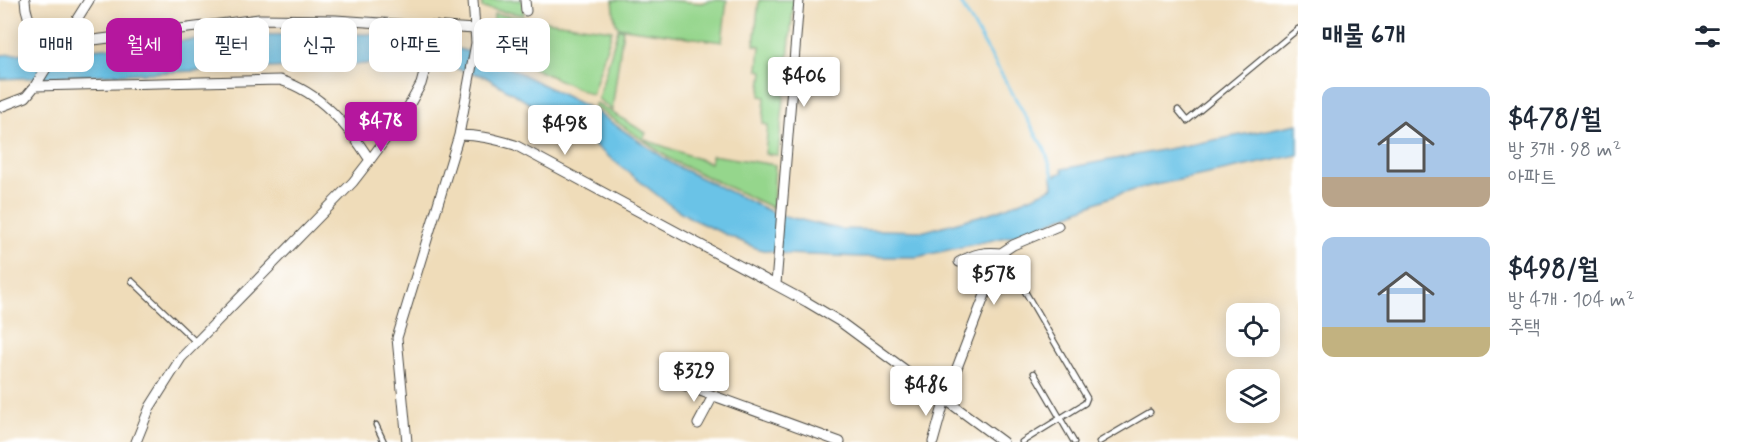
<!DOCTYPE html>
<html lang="ko">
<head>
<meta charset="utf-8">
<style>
	:root { --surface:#fff; --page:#f2f2f3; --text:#1f2937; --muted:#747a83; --accent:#b5179e }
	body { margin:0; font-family:Mynerve,"Poor Story",sans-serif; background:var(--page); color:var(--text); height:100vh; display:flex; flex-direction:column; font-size:22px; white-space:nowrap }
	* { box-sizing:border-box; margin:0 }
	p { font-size:20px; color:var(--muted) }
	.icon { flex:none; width:33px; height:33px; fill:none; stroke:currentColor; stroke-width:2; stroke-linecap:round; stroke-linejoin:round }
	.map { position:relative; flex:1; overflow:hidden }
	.side { display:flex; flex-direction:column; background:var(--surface); width:450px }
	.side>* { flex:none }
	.banner { position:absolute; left:18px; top:18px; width:570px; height:54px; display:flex; gap:12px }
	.tools { position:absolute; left:1226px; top:303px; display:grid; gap:12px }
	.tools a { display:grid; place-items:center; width:54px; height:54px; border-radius:12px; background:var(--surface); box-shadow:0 3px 15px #0003; font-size:30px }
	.price { position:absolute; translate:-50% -51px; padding:0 14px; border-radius:6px; background:#fff; color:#222; font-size:20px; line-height:39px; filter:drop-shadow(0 2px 3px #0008) }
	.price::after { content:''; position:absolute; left:50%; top:36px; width:18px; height:14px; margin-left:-9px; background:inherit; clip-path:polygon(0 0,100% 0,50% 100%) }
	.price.active { background:var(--accent); color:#fff }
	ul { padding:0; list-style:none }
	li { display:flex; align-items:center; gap:18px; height:150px; padding:0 24px }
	li span { display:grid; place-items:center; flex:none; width:168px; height:120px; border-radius:12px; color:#555 }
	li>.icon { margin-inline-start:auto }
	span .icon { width:72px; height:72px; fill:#fffc; stroke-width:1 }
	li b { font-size:26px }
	h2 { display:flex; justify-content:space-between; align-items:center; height:72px; padding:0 24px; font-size:26px }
	.chip { padding:0 21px; border-radius:12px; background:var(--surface); box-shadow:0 3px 15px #0003; font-size:21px; line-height:54px }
	.chip.active { background:var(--accent); color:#fff }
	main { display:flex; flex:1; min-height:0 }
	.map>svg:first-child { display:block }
</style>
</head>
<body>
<main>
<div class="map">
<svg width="1298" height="442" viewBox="0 0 1298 442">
	<rect width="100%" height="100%" fill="#fff"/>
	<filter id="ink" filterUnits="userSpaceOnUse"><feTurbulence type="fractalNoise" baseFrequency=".0167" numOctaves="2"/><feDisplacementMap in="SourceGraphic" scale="12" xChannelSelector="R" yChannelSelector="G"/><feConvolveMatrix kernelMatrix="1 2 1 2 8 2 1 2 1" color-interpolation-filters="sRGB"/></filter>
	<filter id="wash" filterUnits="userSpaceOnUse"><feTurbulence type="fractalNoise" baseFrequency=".008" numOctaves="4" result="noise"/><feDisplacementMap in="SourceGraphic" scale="24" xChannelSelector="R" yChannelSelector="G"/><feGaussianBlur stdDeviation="1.35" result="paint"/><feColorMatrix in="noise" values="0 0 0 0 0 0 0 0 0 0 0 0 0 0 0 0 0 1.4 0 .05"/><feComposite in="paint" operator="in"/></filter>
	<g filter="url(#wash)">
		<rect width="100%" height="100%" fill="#efdcb9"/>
		<path fill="#95d68c" stroke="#60805c" stroke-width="1.5" d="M482,0H522L524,15L482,8Z
			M613,0H665L701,3L712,0H727L722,42L618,27L615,20Z
			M759,0H794L778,155L765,154L768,125L763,124L765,97L760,96L763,71L758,70L760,46L754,45Z
			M494,14L612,30L592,95L493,50Z
			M618,29H623L612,110L598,99Z
			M596,103L646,133L643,139L710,163L712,155L775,165L773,208L675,162L594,106Z"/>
		<path fill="#6ac3e7" stroke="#4a7789" stroke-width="1.5" d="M375,34L427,41L486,56L593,110L676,166L776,214L839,229L925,231L997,211L1045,191L1053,187L1052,177L1063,172L1062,169L1298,124V155L1141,188L1108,198L1020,234L917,257H862L786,254L758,249L694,220L671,206L580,134L484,76L423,60L416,62L0,79V55L91,49L246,35Z"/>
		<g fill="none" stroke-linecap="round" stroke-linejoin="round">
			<path stroke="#6ac3e7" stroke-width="3" d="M959,0L1045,150L1054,178"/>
		</g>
	</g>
	<g filter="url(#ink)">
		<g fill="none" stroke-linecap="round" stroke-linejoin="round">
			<defs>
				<path id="lane" d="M1178,110L1187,121L1298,29
					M1016,276L1087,398L1085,403L1022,442
					M132,281L196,342
					M1034,373L1074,442
					M376,425L384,442
					M1099,442L1150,412"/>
				<path id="street" d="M25,0C26,27 40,34 62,44L259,19L335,20L475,29
					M525,0L526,11
					M35,86L280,80C320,92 348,126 370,160L353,182L181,358L150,407L136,442
					M0,107L26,97L35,86L89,0
					M459,135L476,43L473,0
					M370,160L406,111L421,84L437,26
					M959,262C974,254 984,251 1001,253
					M776,284L799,0
					M673,381L840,442
					M698,424L713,396
					M407,442L397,338L459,135C479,135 495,139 515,145L807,302L839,321L1003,442
					M933,442L945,399L1001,253L1013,245L1058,226"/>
			</defs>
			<use href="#lane" stroke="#484640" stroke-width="7"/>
			<use href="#street" stroke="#484640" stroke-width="11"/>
			<use href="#lane" stroke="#fff" stroke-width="4.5"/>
			<use href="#street" stroke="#fff" stroke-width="9"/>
		</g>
	</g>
</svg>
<div class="tools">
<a><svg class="icon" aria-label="locate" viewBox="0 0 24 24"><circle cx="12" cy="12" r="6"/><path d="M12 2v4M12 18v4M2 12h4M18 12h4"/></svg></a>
<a><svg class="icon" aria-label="layers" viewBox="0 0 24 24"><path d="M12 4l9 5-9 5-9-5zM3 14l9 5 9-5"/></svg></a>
</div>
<b class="price" style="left:804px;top:108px">$406</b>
<b class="price active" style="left:381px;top:153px">$478</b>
<b class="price" style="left:565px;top:156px">$498</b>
<b class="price" style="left:994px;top:306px">$578</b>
<b class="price" style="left:694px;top:403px">$329</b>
<b class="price" style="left:926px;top:417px">$486</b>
<div class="banner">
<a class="chip">매매</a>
<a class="chip active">월세</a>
<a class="chip">필터</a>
<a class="chip">신규</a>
<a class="chip">아파트</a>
<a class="chip">주택</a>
</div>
</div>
<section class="side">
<h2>매물 6개<svg class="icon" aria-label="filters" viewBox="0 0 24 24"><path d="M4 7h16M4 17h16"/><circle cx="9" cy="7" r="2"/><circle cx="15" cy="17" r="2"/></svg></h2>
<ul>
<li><span style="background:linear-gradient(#a9c7e8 75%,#b9a48a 0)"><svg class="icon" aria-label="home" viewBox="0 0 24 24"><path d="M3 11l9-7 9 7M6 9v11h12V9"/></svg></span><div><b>$478/월</b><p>방 3개 · 98 m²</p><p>아파트</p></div></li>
<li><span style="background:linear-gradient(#a9c7e8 75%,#c2b280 0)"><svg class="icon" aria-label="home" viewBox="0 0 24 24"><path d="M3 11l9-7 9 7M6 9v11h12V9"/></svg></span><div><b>$498/월</b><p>방 4개 · 104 m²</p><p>주택</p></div></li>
</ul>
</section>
</main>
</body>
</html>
